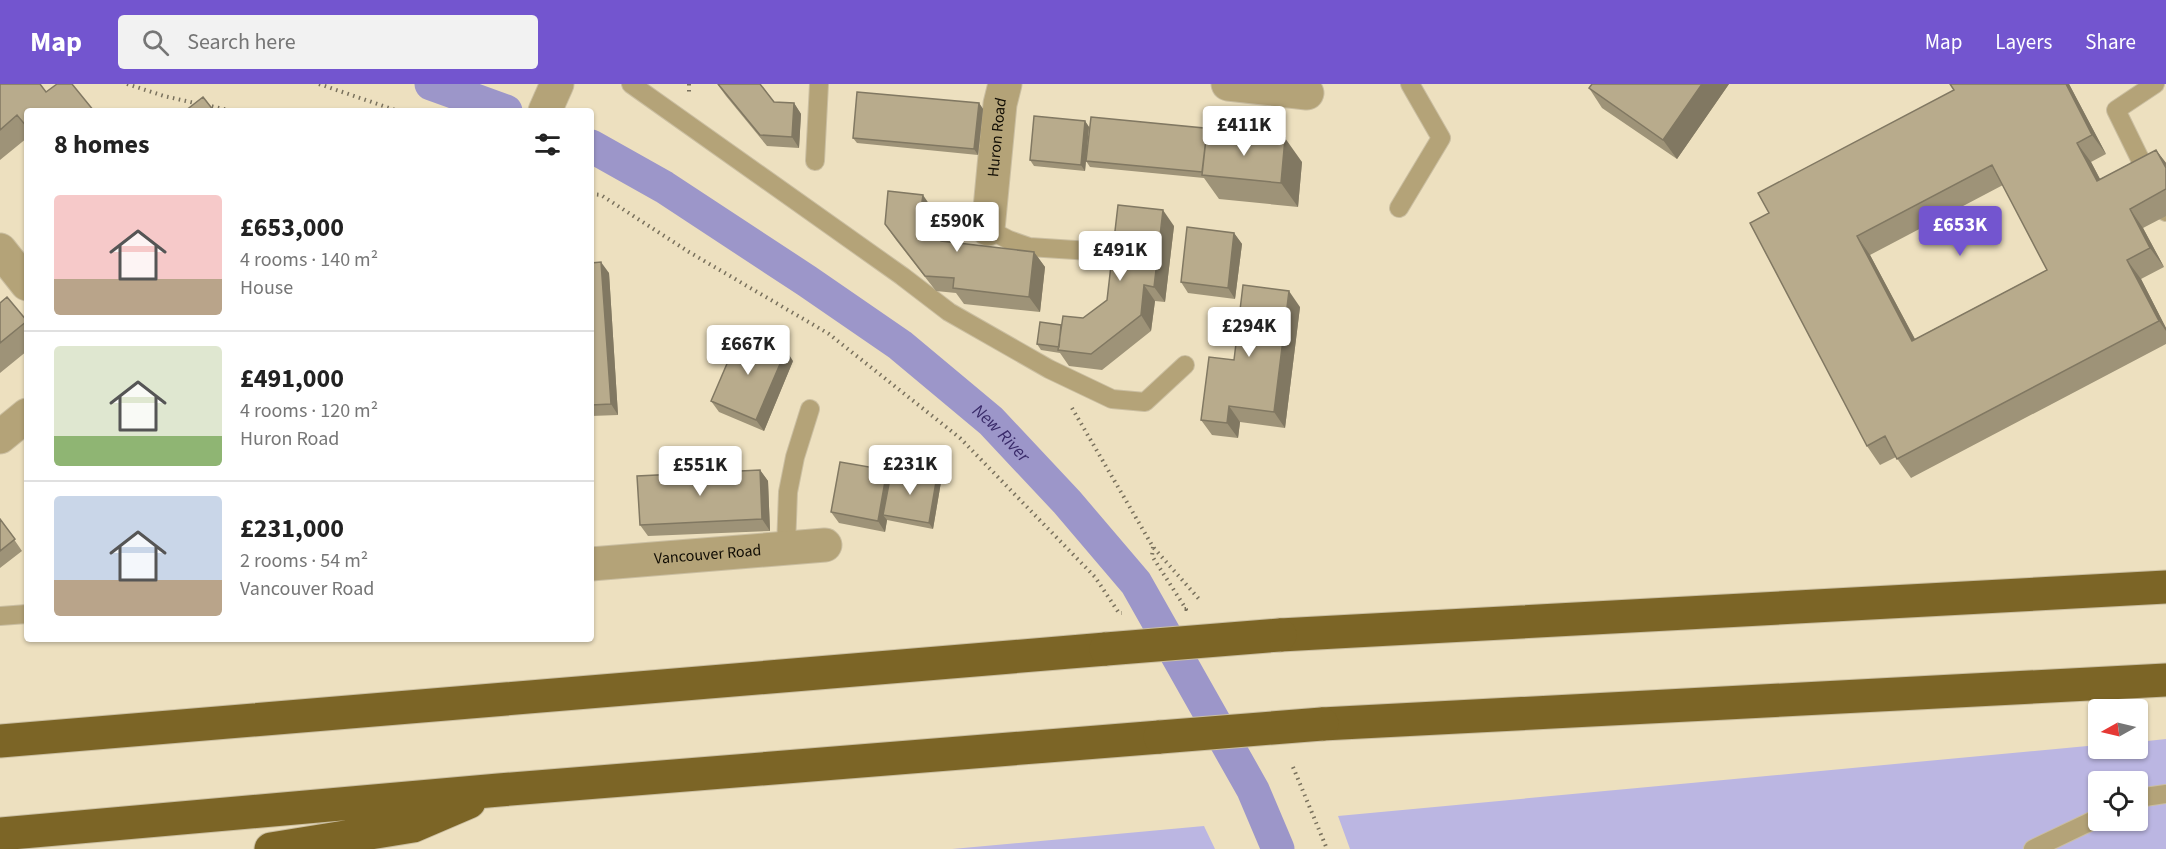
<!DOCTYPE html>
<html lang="en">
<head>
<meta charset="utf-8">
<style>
	:root { --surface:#fff; --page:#f2f2f2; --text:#222; --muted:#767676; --line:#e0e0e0; --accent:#7355cf }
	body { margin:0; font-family:"Source Sans 3",sans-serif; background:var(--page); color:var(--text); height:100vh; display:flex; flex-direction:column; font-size:22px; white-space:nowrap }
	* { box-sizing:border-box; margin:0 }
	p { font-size:20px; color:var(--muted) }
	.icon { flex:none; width:33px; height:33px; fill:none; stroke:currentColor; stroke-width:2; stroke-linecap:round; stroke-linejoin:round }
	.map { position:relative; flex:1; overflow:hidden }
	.drawer { position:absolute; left:24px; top:24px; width:570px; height:534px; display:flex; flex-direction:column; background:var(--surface); border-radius:6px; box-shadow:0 2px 4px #0004 }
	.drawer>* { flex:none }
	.needle { width:39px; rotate:262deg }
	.buttons { position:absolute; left:2088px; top:615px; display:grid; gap:12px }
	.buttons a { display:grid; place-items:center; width:60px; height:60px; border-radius:6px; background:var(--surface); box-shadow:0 2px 4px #0004; font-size:30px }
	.price { position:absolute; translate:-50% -51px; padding:0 14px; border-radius:6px; background:#fff; color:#222; font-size:20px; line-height:39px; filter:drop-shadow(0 2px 3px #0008) }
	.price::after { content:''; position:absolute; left:50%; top:36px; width:18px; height:14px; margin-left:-9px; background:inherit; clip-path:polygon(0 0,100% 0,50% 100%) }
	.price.active { background:var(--accent); color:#fff }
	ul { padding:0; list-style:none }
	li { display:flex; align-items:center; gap:18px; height:150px; padding:0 30px }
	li+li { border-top:2px solid var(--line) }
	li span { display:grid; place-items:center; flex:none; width:168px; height:120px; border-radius:6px; color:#555 }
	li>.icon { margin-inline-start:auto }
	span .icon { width:72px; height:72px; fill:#fffc; stroke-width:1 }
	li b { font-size:26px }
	h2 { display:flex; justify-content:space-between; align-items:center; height:72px; padding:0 30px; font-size:26px }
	header { display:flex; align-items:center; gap:36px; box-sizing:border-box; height:84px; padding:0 30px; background:var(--accent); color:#fff }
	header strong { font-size:28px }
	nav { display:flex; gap:33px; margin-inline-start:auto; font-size:21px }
	.search { width:420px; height:54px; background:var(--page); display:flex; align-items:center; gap:15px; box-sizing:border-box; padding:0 21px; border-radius:6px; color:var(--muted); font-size:22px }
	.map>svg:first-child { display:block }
</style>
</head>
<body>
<header>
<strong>Map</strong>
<div class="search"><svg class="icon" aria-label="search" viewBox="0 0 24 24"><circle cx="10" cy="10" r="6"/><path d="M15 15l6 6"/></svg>Search here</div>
<nav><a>Map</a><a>Layers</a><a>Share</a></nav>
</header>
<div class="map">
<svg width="2166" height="765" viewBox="0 0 2166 765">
	<rect width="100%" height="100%" fill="#ede0bf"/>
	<path fill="#bbb6e2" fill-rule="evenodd" d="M2166,655V765H1350L1338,732L2098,661V664H2138V658ZM2098,698H2138V736H2098Z
		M1204,742L1215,765H952Z"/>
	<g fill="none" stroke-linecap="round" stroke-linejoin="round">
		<g stroke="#9c96c9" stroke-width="33">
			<path d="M431,0L506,27"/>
			<path id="s1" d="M591,62L664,103L807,197L900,261L991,337L1067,418L1136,499L1253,706L1278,765"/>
		</g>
		<defs>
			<path id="service" d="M631,0L902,192L949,228L1049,285L1112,315L1145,318L1185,281
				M2155,0L2116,26L2166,128
				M815,77L819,0
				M1399,124L1441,54L1410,0
				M988,145L1009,156L1029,163L1106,168
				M786,463L788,408L795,373L810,325
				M0,532L27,530
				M2138,714L2166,710
				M2033,765L2098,734"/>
			<g id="minor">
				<path d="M1228,0L1307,9"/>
				<path d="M545,27L557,0"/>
				<path id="s2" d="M988,145L1000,20L1005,0"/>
				<path d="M0,166L27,200"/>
				<path d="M0,353L27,331"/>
				<path id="s3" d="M591,480L825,461"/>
			</g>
			<path id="trunk" d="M1280,551L2166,503
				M1322,640L2166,596
				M0,657L1106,565
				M0,750L499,706L1160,653
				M271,765L413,742L469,718"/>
		</defs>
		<use href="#service" stroke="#cabea1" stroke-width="20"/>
		<use href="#minor" stroke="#cabea1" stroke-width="35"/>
		<use href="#trunk" stroke="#cabea1" stroke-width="35"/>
		<path stroke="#79715d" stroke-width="4" stroke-dasharray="1.5 4.5" stroke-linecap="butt" d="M127,0L164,12L199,20
			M319,0L398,27
			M689,0V10
			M206,21L233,27
			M591,110L601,111L689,168L829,250L960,354L1095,493L1119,529H1122
			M1072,324L1153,463L1199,515
			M1153,463L1152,472L1186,525H1184
			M1293,683L1327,765"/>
		<use href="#service" stroke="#b4a378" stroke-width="18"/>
		<use href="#minor" stroke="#b4a378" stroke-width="33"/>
		<use href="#trunk" stroke="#7c6526" stroke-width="33"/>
		<defs>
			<path id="trunk-bridge" d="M1106,565L1280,551
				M1160,653L1322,640"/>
		</defs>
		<use href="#trunk-bridge" stroke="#cabea1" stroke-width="35" stroke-linecap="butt"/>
		<use href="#trunk-bridge" stroke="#7c6526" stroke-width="33"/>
	</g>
	<path fill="#9e9378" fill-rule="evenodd" d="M0,0L27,27V54L0,76Z
		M1592,0H1729L1677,75L1602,24L1589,4Z
		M1950,0H2069L2106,70L2091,78L2100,95L2156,66L2166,79V132L2143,144L2164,183L2141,195L2166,244V260L1911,394L1896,373L1880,381L1867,362L1769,129L1954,6ZM2003,101L2047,186L1915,255L1870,171Z
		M718,1L763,3L774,18L794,19L801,30L799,64L767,62L726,12Z
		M979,19L983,25L978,71L857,59L853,54Z
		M1085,37L1089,43L1085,87L1034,82L1030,76Z
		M1215,47L1302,78L1298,123L1219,115L1204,94L1090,83L1086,77Z
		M934,127L932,145L941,157L1034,168L1045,183L1040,228L964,220L956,209L936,207L896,156L885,140Z
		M1174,142L1165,218L1155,217L1151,247L1102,286L1069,282L1060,269L1041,266L1037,260L1061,241L1083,234L1107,216Z
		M1234,149L1242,160L1235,215L1188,209L1181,198Z
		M591,179L609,189L618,331L591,332Z
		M7,213L27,238V267L0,289V219Z
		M1300,223L1285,344L1240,338L1238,354L1212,351L1201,336L1234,276Z
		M793,277L764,347L719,328L711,317Z
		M760,386L768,397L770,447L648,452L640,441Z
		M887,386L890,392H937L941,398L933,445L887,436L885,448L839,439L831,428Z
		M0,435L22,467L0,484Z"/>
	<path fill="#817862" d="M1702,0H1729L1677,75L1663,56Z
		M2066,0H2069L2106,70L2092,51Z
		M794,19L801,30L799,64L792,53Z
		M979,19L983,25L978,71L974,65Z
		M1085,37L1089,43L1085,87L1081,81Z
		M1285,54L1302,78L1298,123L1281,99Z
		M2077,59L2091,78L2111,116L2097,97Z
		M2156,66L2166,79V84Z
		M923,111L934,127L931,147L920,131Z
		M2130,125L2143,144L2164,183L2150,164Z
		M1163,126L1174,142L1165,218L1154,203Z
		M1234,149L1242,160L1235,215L1228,204Z
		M1857,152L1870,171L1926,276L1912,257Z
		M1034,168L1045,183L1040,228L1029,213Z
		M2127,176L2141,195L2166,244V247L2159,237Z
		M601,178L609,189L618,331L611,320Z
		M1144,201L1155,217L1151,247L1141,231Z
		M1289,207L1300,223L1285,344L1274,328Z
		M786,266L793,277L764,347L756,336Z
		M1229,322L1240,338L1238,354L1227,339Z
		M760,386L768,397L770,447L762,435Z
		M887,386L894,397L883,431L887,436L885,448L878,437Z
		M937,392L941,398L933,445L929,439Z"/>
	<path fill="#b8ab8c" stroke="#817862" stroke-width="1.5" fill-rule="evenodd" d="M0,0H40L46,8L57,0H72L94,27H27V43L17,31L0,46Z
		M718,0H760L774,18L794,19L792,53L760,51Z
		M1592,0H1702L1663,56L1589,4Z
		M1950,0H2066L2092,51L2077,59L2097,97L2156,66L2166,84V105L2130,125L2150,164L2127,176L2159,237L1897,375L1885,352L1867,362L1750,139L1769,129L1758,109L1954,6ZM1992,81L2047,186L1912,257L1857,152Z
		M857,8L979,19L974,65L853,54Z
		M203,13L214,27H185Z
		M1034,32L1085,37L1081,81L1030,76Z
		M1091,33L1214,45L1213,47L1207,46L1202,88L1086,77Z
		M1207,46L1285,54L1281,99L1202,91Z
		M888,107L923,111L920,131L941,157L1034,168L1029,213L953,204L954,194L925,192L885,140Z
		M1118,121L1163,126L1154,203L1144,201L1141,231L1091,270L1058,266L1063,232L1083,234L1107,216Z
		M1187,143L1234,149L1228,204L1181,198Z
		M601,178L611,320L591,321V179Z
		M1243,201L1289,207L1274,328L1229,322L1227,339L1201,336L1209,273L1234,276Z
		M7,213L27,237L0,259V219Z
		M1040,238L1061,241L1059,263L1037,260Z
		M741,247L786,266L756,336L711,317Z
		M840,378L887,386L878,437L831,428Z
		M892,384L937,392L929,439L883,431Z
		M760,386L762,435L640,441L637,392Z
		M0,435L15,455L0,467Z"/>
	<g text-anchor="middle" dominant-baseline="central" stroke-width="4.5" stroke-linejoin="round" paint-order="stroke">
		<g font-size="16" fill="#100c03" stroke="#ede0bf">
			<text stroke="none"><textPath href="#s2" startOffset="92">Huron Road</textPath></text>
			<text stroke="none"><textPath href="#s3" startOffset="117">Vancouver Road</textPath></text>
		</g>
		<g font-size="18" font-style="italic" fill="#3a2b6a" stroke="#ede0bf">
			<text stroke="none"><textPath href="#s1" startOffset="502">New River</textPath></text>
		</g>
	</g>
</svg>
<div class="buttons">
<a><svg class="needle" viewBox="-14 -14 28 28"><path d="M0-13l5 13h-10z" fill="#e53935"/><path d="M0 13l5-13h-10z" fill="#767676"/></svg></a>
<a><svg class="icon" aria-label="locate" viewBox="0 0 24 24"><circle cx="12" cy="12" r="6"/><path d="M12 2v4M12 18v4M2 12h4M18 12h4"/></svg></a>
</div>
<b class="price" style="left:1244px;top:73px">£411K</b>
<b class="price" style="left:957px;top:169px">£590K</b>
<b class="price active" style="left:1960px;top:173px">£653K</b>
<b class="price" style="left:1120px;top:198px">£491K</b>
<b class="price" style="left:1249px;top:274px">£294K</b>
<b class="price" style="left:748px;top:292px">£667K</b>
<b class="price" style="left:910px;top:412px">£231K</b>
<b class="price" style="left:700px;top:413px">£551K</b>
<section class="drawer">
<h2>8 homes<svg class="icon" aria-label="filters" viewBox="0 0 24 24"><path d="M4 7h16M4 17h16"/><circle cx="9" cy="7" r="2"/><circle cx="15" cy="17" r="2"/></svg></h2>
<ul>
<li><span style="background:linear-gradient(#f6c9c9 70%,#b9a48a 0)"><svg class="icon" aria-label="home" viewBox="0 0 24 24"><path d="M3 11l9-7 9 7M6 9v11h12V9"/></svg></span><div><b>£653,000</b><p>4 rooms · 140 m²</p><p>House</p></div></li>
<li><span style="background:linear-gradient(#dfe7d0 75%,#8fb573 0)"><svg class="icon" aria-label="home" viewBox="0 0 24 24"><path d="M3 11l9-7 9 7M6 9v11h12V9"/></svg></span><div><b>£491,000</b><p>4 rooms · 120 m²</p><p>Huron Road</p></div></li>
<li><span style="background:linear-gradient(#c9d6e8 70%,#b9a48a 0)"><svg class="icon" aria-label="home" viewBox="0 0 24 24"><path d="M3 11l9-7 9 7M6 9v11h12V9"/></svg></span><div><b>£231,000</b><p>2 rooms · 54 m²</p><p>Vancouver Road</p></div></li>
</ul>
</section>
</div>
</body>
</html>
